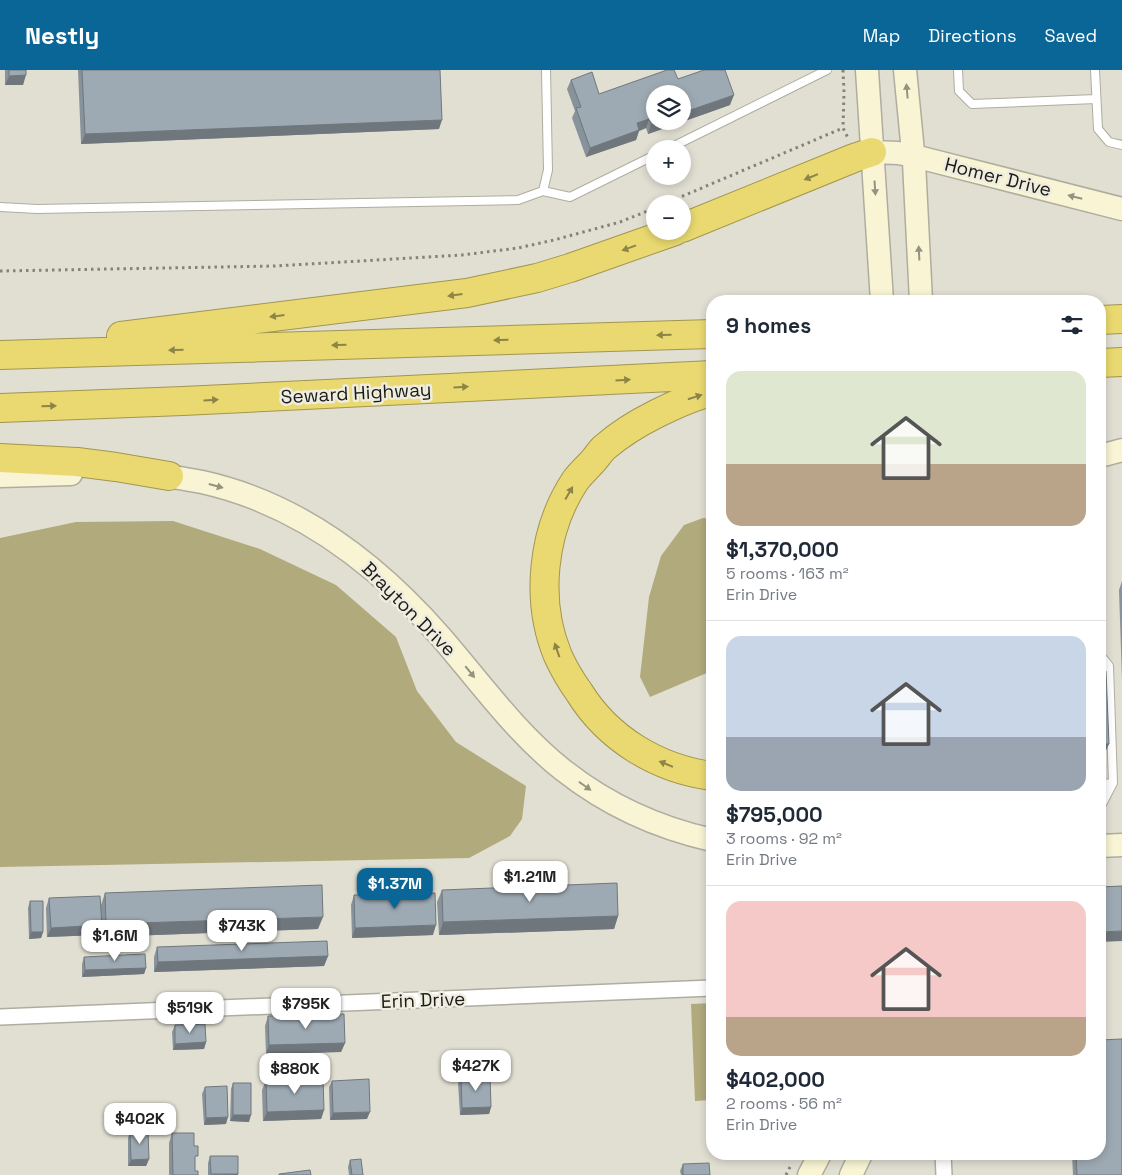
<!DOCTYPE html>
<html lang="en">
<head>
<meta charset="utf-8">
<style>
	:root { --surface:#fff; --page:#f6f6f7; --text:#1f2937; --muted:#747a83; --line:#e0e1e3; --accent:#0a6696 }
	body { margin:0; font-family:"Space Grotesk",sans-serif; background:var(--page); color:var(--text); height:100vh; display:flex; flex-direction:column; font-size:19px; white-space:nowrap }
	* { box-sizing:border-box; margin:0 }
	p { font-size:16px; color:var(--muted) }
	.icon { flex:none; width:28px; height:28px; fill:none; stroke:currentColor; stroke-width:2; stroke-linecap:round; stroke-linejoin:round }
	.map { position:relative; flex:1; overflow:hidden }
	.side { position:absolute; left:706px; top:225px; width:400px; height:865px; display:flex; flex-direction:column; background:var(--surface); border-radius:20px; box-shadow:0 2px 8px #0003 }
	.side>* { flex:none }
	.fabs { position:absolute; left:646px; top:15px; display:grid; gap:10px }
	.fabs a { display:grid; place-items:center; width:45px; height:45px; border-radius:50%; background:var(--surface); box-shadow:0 2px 8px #0003; font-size:25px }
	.price { position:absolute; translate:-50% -42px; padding:0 11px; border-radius:10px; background:#fff; color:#222; font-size:16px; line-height:32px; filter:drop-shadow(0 1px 2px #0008) }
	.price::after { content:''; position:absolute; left:50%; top:30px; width:15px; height:11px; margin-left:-8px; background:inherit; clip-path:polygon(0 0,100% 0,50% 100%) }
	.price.selected { background:var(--accent); color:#fff }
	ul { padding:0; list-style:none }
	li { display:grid; align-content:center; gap:10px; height:265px; padding:0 20px }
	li+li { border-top:1px solid var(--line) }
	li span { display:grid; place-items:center; height:155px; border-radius:15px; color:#555 }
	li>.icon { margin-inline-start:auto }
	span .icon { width:90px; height:90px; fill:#fffc; stroke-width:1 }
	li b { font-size:21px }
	h2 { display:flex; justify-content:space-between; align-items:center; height:60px; padding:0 20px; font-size:21px }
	header { display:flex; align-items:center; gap:30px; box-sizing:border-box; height:70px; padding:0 25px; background:var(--accent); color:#fff }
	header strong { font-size:24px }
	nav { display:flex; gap:28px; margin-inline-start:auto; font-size:18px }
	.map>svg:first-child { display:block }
</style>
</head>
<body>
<header>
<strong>Nestly</strong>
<nav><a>Map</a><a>Directions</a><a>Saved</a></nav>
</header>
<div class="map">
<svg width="1122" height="1105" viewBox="0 0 1122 1105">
	<rect width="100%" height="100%" fill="#e1dfd2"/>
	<path fill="#b1aa7c" d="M703,448L712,449V602H709L650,627L640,607L649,527L661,486L684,455Z
		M173,451L260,479L336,515L396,567L417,621L456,672L526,716L522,749L510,766L469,788L0,797V468L76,452Z
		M712,933V1030L695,1031L691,934Z"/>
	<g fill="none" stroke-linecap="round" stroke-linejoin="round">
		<defs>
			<path id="lane" d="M958,0L959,21L972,34L1096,29
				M1095,0L1098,59L1109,72L1122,75
				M668,79L827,0
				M543,121L570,127L655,85
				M0,137L37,139L518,130L543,121L548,100L546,0
				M1100,587H1102L1109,596L1113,713L1100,714
				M1100,738L1113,713"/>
			<path id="street" d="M0,947L712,918
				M943,1084L944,1105"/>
			<path id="secondary" d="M867,0L882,231
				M905,0L914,92L921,231
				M872,82L898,83L914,86L1122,139
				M1100,386L1122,380
				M153,405C170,406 186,409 202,412C297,433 377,494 440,566C480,612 515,662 563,700C606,734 658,758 712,770
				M0,406L71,404
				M1100,776L1122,775
				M809,1105L820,1084
				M851,1105L861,1084"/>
			<path id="highway" d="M682,158L854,88L872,82
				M1100,250L1122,249
				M121,266L467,223L537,208L570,198L675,161
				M0,285L712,264
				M1100,293L1122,292
				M712,322C693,326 674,335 656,344C638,353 620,364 605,377C600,381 597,387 593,391C587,398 580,404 575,411C542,461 535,531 558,586C564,599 571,611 579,622C608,669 658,699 712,706
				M0,338L183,331L712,305
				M0,388L77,392L116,397L169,406"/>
		</defs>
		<use href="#lane" stroke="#afada0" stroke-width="10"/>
		<use href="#street" stroke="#afada0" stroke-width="18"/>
		<use href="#secondary" stroke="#afada0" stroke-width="25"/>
		<use href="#highway" stroke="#a19651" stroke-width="30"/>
		<path stroke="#84827a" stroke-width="3" stroke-dasharray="2.5 4" stroke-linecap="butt" d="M843,0L844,22L843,58L848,68
			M664,134L843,58
			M0,201L275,196L462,185L518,178L554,170L620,152L655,138
			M786,1105L790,1097"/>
		<use href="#lane" stroke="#fff" stroke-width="8"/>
		<use href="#street" stroke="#fff" stroke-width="15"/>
		<use href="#secondary" stroke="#f8f4d4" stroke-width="22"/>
		<use href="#highway" stroke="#e9d970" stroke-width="28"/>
	</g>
	<path fill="#88929a" d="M5,0H26L23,15H5Z
		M78,0H440L439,59L81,74Z
		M571,10L599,24L730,35L648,64L646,58L639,61L636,70L586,87L572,48L575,41L567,19Z
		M1122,511V610L1119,520Z
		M1122,816L1100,872V817Z
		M442,820L618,846L614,859L439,865L437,832Z
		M105,823L318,859L102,867L101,856L98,865L47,867L46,838L49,828L101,835Z
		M354,825L433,865L352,868L351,835Z
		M30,831L43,862L41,868L29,869L28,838Z
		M157,877L328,886L324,896L154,902V887Z
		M84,887L146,898L144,904L82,907V894Z
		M268,946L345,973L341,982L266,984L265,956Z
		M175,955L206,972L204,979L173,980L172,962Z
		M461,1007L491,1037L489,1044L460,1045L458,1013Z
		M266,1010L324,1040L321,1049L263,1051L262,1020Z
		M332,1011L367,1049L330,1050L329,1017Z
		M233,1013L249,1052L230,1051L231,1019Z
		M205,1017L226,1054L204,1055L202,1024Z
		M130,1062L149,1089L146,1096H128V1068Z
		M172,1063L195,1094V1101L198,1105H169V1073Z
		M1072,1084H1100L1122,1105H1073Z
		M210,1086L238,1105H208V1093Z
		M350,1090L363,1105H349L348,1097Z
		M683,1094L710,1105H681L680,1101Z"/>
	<path fill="#6f777d" d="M26,5L23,15H5L9,6Z
		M734,25L730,35L648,64L651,54L660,51H682V43Z
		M649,49L646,58L639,61L636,70L586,87L590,78L637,53Z
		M442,50L439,59L81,74L85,64Z
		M1100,674H1109L1105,683L1100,684Z
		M618,846L614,859L439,865L443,852Z
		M323,847L318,859L102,867L106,854Z
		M102,855L98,865L47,867L51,858Z
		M436,855L433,865L352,868L355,858Z
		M1122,861V871L1100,872V866L1101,862Z
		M31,862H43L41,868L29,869Z
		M328,886L324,896L154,902L158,892Z
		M146,898L144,904L82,907L85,900Z
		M206,972L204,979L173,980L175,974Z
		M345,973L341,982L266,984L269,975Z
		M491,1037L489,1044L460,1045L462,1038Z
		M324,1040L321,1049L263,1051L267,1042Z
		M370,1042L367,1049L330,1050L333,1043Z
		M233,1045H251L249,1052L230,1051Z
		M228,1047L226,1054L204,1055L206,1048Z
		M149,1089L146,1096H128L131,1090Z
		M211,1104H238V1105Z"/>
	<path fill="#9eaab3" stroke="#6f777d" d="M9,0H26V5L9,6Z
		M82,0H440L442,50L85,64Z
		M667,0H674L678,9L704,0H725L734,25L682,43V24H655V51H660L651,54L649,49L637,53L639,60L590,78L576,38L581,37L571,10L592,2L599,24Z
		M1100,601H1106L1109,674H1100Z
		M617,813L618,846L443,852L442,820Z
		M322,815L323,847L106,854L105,823Z
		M1122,816V861L1101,862L1100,817Z
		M435,823L436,855L355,858L354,825Z
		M100,826L102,855L51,858L49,828Z
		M30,831H43V862H31Z
		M327,871L328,886L158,892L157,877Z
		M145,884L146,898L85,900L84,887Z
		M344,944L345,973L269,975L268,946Z
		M205,954L206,972L175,974V955Z
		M1122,969V1105H1077L1076,1084H1100V970Z
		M490,1006L491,1037L462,1038L461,1007Z
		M323,1008L324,1040L267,1042L266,1010Z
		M369,1009L370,1042L333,1043L332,1011Z
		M233,1013H251V1045H233Z
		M227,1016L228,1047L206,1048L205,1017Z
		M148,1061L149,1089L131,1090L130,1062Z
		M172,1063H194V1076H198V1086H195V1101H198V1105H173Z
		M210,1086H238V1104H211Z
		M361,1089L363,1105H352L350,1090Z
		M709,1093L710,1105H683V1094Z
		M310,1100L311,1105H279V1104Z"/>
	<defs><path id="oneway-solid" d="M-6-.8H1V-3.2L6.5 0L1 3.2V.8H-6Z" transform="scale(1.25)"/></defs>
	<g fill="#95927f">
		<use href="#oneway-solid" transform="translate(907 21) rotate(-95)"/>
		<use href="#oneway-solid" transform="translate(875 118) rotate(86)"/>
		<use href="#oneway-solid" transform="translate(1075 127) rotate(-166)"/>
		<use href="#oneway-solid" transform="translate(919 183) rotate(-93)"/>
		<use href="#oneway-solid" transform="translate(216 416) rotate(15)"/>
		<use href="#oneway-solid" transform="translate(470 602) rotate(51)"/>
		<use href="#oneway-solid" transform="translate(585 716) rotate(35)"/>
	</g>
	<g fill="#8d8448">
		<use href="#oneway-solid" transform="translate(811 107) rotate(158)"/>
		<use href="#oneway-solid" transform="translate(629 178) rotate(160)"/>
		<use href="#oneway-solid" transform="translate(455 225) rotate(172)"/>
		<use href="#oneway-solid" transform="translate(277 246) rotate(173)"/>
		<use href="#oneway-solid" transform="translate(664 265) rotate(178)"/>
		<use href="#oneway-solid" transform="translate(501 270) rotate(178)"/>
		<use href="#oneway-solid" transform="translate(339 275) rotate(178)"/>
		<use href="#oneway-solid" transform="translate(176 280) rotate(178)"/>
		<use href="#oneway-solid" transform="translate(623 310) rotate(-3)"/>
		<use href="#oneway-solid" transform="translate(461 317) rotate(-3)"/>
		<use href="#oneway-solid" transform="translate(695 327) rotate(-18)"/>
		<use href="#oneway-solid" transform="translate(211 330) rotate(-3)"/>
		<use href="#oneway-solid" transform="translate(49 336) rotate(-2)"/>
		<use href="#oneway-solid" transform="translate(569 423) rotate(-60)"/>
		<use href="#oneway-solid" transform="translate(557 580) rotate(-109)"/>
		<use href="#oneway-solid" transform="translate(666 694) rotate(-158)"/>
	</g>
	<g text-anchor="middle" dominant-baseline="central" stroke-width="5" stroke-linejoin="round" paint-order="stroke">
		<g font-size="19" fill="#1c1b17" stroke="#eeeddf">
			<text transform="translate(998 107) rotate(14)">Homer Drive</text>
			<text transform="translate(356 323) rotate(-3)">Seward Highway</text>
			<text transform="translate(409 539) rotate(45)">Brayton Drive</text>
			<text transform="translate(423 930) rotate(-2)">Erin Drive</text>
		</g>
	</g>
</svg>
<div class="fabs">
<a><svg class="icon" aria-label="layers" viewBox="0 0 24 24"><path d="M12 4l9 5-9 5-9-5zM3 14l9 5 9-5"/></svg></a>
<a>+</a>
<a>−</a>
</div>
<b class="price" style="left:530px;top:833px">$1.21M</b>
<b class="price selected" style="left:395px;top:840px">$1.37M</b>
<b class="price" style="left:242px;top:882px">$743K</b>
<b class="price" style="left:115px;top:892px">$1.6M</b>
<b class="price" style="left:306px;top:960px">$795K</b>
<b class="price" style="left:190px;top:964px">$519K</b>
<b class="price" style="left:476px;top:1022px">$427K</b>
<b class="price" style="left:295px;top:1025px">$880K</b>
<b class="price" style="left:140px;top:1075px">$402K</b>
<section class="side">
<h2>9 homes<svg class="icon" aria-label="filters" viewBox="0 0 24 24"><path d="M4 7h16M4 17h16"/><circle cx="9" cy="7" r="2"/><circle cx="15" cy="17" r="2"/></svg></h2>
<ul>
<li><span style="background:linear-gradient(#dfe7d0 60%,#b9a48a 0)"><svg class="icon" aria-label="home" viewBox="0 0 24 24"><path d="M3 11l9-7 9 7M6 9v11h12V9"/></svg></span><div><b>$1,370,000</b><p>5 rooms · 163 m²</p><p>Erin Drive</p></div></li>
<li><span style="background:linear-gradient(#c9d6e8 65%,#9aa5b1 0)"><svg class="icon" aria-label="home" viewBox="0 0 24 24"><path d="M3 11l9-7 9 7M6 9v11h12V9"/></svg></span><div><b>$795,000</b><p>3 rooms · 92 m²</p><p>Erin Drive</p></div></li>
<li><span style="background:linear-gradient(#f6c9c9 75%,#b9a48a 0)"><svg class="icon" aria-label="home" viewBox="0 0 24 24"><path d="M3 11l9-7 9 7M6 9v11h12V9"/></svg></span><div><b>$402,000</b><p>2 rooms · 56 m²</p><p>Erin Drive</p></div></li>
</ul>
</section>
</div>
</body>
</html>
